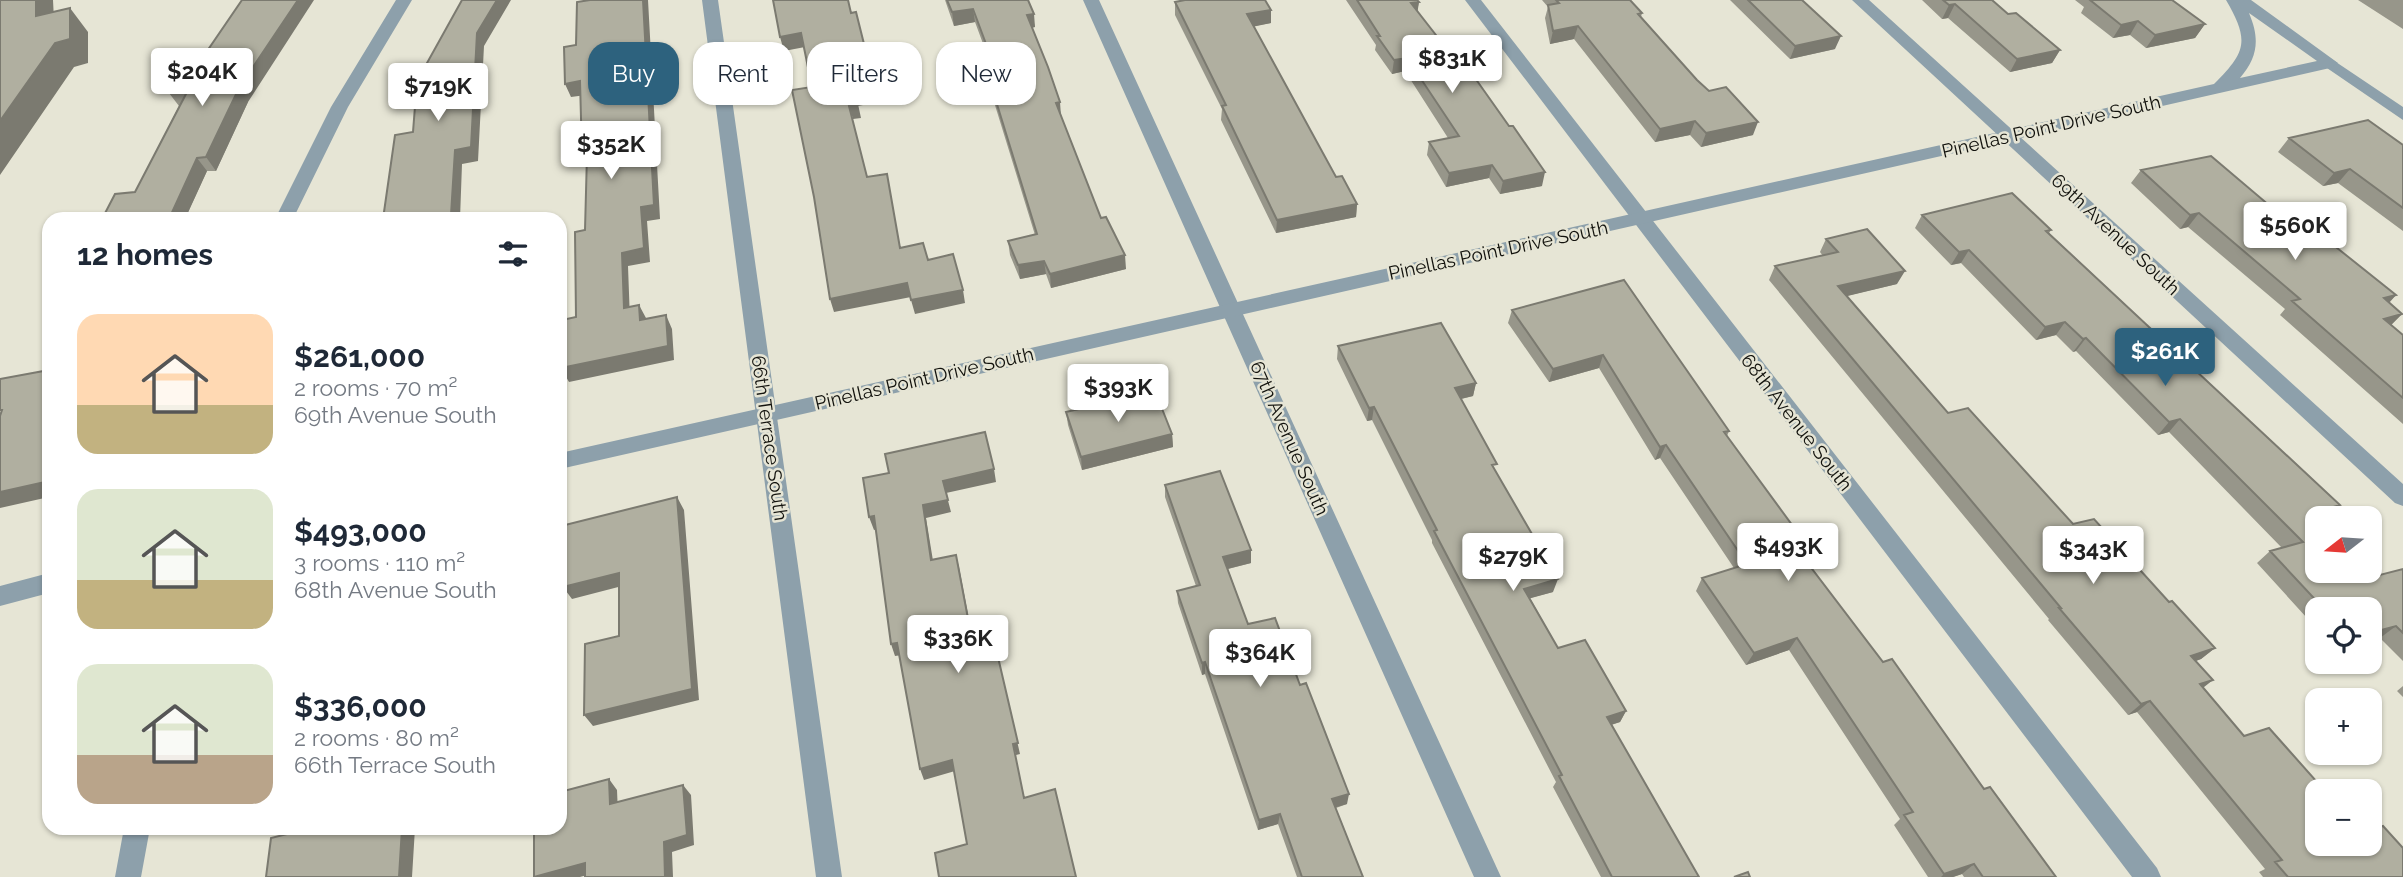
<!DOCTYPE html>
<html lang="en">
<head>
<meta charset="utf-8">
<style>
	:root { --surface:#fff; --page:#f2f2f3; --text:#1f2937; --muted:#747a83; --accent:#2d627e }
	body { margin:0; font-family:Raleway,sans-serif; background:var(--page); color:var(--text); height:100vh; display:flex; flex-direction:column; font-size:26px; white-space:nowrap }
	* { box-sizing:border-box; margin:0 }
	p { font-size:23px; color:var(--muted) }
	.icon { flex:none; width:38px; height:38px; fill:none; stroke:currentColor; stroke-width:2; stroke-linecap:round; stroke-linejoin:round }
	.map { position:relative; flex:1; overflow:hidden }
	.side { position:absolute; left:42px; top:212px; width:525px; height:623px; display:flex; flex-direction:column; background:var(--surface); border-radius:21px; box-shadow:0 2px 5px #0004 }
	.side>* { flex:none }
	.guide { position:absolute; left:588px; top:42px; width:665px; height:63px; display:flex; gap:14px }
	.needle { width:46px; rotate:253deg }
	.controls { position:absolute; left:2305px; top:506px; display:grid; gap:14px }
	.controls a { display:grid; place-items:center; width:77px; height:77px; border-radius:14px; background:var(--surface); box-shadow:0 2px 5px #0004; font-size:35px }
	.price { position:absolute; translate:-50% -60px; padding:0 16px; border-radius:7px; background:#fff; color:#222; font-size:23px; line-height:46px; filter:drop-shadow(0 2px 4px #0008) }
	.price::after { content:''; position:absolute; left:50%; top:42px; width:21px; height:16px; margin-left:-10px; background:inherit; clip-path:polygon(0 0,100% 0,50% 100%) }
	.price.current { background:var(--accent); color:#fff }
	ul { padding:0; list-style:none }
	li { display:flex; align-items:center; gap:21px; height:175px; padding:0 35px }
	li span { display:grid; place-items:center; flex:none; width:196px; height:140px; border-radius:21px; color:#555 }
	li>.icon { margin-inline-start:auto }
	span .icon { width:84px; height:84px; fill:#fffc; stroke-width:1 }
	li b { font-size:30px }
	h2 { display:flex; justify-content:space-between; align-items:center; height:84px; padding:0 35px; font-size:30px }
	.pill { padding:0 24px; border-radius:21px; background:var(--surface); box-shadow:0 2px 5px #0004; font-size:24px; line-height:63px }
	.pill.current { background:var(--accent); color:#fff }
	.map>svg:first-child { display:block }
</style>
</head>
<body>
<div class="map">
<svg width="2403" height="877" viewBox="0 0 2403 877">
	<rect width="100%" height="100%" fill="#e6e5d5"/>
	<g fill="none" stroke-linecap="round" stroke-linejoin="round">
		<path fill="#8da0ab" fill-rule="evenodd" d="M702,0H718L842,877H816Z
			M1083,0H1099L1501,877H1474Z
			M1465,0H1481L2157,868L2161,877H2132Z
			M1852,0H1869L2403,484V506L2395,503Z
			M2330,58L2403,107V120L2324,66L2322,63L2324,60Z"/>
		<path fill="#8da0ab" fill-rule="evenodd" d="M396,0H412L348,107L293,219H275L331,107Z
			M2226,0H2251L2338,63L2330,68L560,469V453L2214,84C2246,52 2250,41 2226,0ZM2249,13L2317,61L2240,78C2258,57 2260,39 2249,13Z
			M49,573V593L0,606V586Z
			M124,828H150L141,877H115Z"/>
	</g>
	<path fill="#97968a" d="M945,0H1028L1035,27L1032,28L1061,116L1101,218L1126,269L1051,288L1046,274L1020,279L1010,255L1008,241L1035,235L994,102L992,88L999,87L975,22L954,26Z
		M1346,0H1417L1419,2L1417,11L1542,186L1500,194L1489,178L1446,187L1427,155L1429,142L1448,138L1405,71L1392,74L1375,50L1376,45Z
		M1542,0H1630L1642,13L1641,17L1697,80L1753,135L1701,147L1690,135L1655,142L1574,39L1550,44L1545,18L1548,7Z
		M1730,0H1802L1835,49L1790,59Z
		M1922,0H1992L2008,14L2060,50L2052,63L2010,72L1948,18L1942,19Z
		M2075,0H2172L2205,24L2195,38L2146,48L2130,35L2113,38L2081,13L2084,7Z
		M2358,0H2403V29Z
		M1175,2L1271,23L1254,26L1336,177L1357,204L1356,217L1276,233L1221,120L1222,109L1175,15Z
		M192,58L248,102L216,171H207L185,219H102L135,192L179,106L169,93Z
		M2289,138L2403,145V231L2338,183L2323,186L2278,152Z
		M2141,170L2290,223L2396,295L2389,303L2402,314L2391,325L2403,335V424L2280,315L2285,309L2188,227L2180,229L2131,183Z
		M1922,215L2051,230L2049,233L2340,505L2325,518H2317L2380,575L2403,569V661L2380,638L2370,609H2317V629L2257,563L2270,551L2282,548L2169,432L2158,435L2076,351L2073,352L2056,335L2036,340L1961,263L1951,265L1915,228Z
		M1826,239L1897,284L1846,296L1948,413L2073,524L2169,602L2215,648L2201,659L2196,661L2203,688L2244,736L2317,791L2403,877H2263L2259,872L2265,869L2137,712L2128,715L2048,620L2049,619L1769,280L1775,266L1823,256L1820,252Z
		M1624,280L1729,431L1727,436L1795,529L1789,538L1883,662L2056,877H1964L1962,874L1953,877H1928L1894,825L1900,819L1789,650L1746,665L1696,591L1702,578L1734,568L1660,458L1655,460L1599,368L1549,382L1508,323L1512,310Z
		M1338,346L1476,383L1473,396L1461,399L1553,592L1530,598L1558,648L1626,711L1620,722L1611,725L1699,877H1601L1553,787L1556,782L1432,543V540L1372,420L1367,421L1337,359Z
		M1066,412L1172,434L1173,447L1082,470L1068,425Z
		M1165,485L1251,563L1228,569L1248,624L1347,804L1336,808L1363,877H1297L1278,824L1258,830L1205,674L1202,675L1178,603L1177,591L1196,586L1165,497Z
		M2403,686V697L2397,691Z"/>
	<path fill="#7b7a70" d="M36,0H53L55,40L36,16Z
		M298,0H314L248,102L216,171L206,157L239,88Z
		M497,0H511L484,46L478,161L462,164L460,219H453L451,215L455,150L477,33Z
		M643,0H648L660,219L647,221L650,262L628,266L630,321L624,308L622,253L641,207Z
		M1419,2L1417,15L1411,3Z
		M1955,4L1948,18L1942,19L1949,5Z
		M70,8L88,32V63L74,67L0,175V121Z
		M973,9L975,22L954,26L952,12Z
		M1271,10V23L1247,28V14Z
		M1034,14L1035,27L1028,28L1027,15Z
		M2138,21L2130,35L2113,38L2121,25Z
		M2205,24L2195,38L2146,48L2155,35Z
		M1578,26L1574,39L1550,44L1553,31Z
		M801,33L805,47L784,51L780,37Z
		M1841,36L1835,49L1790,59L1795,46Z
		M2060,50L2052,63L2010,72L2017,59Z
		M1407,58L1405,71L1392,74L1394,60Z
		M580,81L586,95L571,97L565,84Z
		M875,88L878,102L858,106L855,92Z
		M1060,102L1061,116L1056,103Z
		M858,104L861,118L853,119L849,106Z
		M1695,121L1690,135L1655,142L1660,129Z
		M1758,122L1753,135L1701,147L1706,133Z
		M587,154L588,168L582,155Z
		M197,158L207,171L185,219H169Z
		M1492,165L1489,178L1446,187L1449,173Z
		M2350,169L2338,183L2323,186L2334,173Z
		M1545,172L1542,186L1500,194L1503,181Z
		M1357,204L1356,217L1276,233L1277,220Z
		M2199,213L2188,227L2180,229L2190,215Z
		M1969,250L1961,263L1951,265L1959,252Z
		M1125,255L1126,269L1051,288L1050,274Z
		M1044,261L1046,274L1020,279L1018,265Z
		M1905,271L1897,284L1831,300L1838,286Z
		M907,283L911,297L834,312L830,299Z
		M963,290L965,303L915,314L911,300Z
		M2396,295L2383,309L2384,298Z
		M639,305L646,318L647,334L640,320Z
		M2402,314L2389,327L2384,319Z
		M666,315L672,329L674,360L569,382L561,368Z
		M2065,322L2056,335L2036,340L2045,327Z
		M2086,338L2076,351L2073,352L2083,339Z
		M1603,355L1599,368L1549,382L1553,369Z
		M1476,383L1473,396L1452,401L1455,388Z
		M1374,407L1372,420L1367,421L1369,408Z
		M2180,419L2169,432L2158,435L2169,422Z
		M1172,434L1173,447L1082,470L1081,457Z
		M1666,445L1660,458L1655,460L1660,447Z
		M49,466V497L0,508V492Z
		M994,469L996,482L946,493L951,512L926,518L935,573L931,560L923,505L943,481Z
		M677,497L684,510L699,700L593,726L584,715L692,689Z
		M2340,505L2325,518H2317V512Z
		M874,516L878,529L874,530L869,517Z
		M1795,529L1787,541L1784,532Z
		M1251,550V563L1223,570V557Z
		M956,555L959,567L976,656L973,645Z
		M619,573L626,585L572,599L563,587Z
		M1558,579L1553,592L1520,601L1524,589Z
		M2396,626L2380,638L2370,641V633Z
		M1797,638L1789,650L1746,665L1754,653Z
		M994,640L1020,754L1016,755L1013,744Z
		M897,643L902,655L895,656L891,644Z
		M2215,648L2201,659L2178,667L2191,656Z
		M1205,662V674L1202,675V663Z
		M2213,680L2199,691L2200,684Z
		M2150,701L2137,712L2128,715L2141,704Z
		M1626,711L1620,722L1601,728L1607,717Z
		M952,760L955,771L924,780L920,769Z
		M609,779L617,790L618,814L610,804Z
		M683,785L691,795L694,845L672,852L673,877H665L664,842Z
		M1349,794L1347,804L1330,809L1332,799Z
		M1280,814L1278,824L1258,830L1259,820Z
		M402,828H415L412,877H399Z
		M585,863L594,873L580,877H535Z
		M1974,864L1962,874L1953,877H1941L1944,874Z"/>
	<path fill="#b0afa0" stroke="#7b7a70" stroke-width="2" d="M0,0H36V16L70,8V39L55,43L0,121Z
		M242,0H298L239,88L206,157L197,158L169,219H102L115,194L135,192L187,92L169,93L192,58L203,57Z
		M462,0H497L477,33L471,147L455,150L451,215H455V219H383L395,135L413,132L417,81Z
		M590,0H643L654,205L641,207L644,248L622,253L624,308L639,305L640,320L666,315L668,346L561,368L562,320L576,317L575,232L585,230L587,154L582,155L580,81L565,84L564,47L576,45L577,2Z
		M773,0H848L851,13L856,12L875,88L855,92L858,104L849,106L867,177L887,174L900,248L923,243L928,260L953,254L963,290L911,300L907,283L830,299L814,197L792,90L812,87L801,33L780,37Z
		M947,0H1028L1034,14L1027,15L1048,67L1060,102L1056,103L1101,218L1106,217L1125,255L1050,274L1044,261L1018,265L1008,241L1037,234L992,88L1002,87L973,9L952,12Z
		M1185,0H1265L1271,10L1247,14L1336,177L1342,176L1357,204L1277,220L1222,106L1226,105L1175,2Z
		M1357,0H1417L1419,2L1411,3L1457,62L1463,61L1509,126H1513L1545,172L1503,181L1492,165L1449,173L1429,142L1459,136L1407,58L1394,60L1377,36H1380Z
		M1556,0H1630L1642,13L1638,14L1697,80L1709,91L1726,87L1758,122L1706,133L1695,121L1660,129L1578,26L1553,31L1548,5L1559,3Z
		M1748,0H1802L1841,36L1795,46Z
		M1943,0H1992L2008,14L2016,13L2060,50L2017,59L1955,4L1949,5Z
		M2090,0H2172L2205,24L2155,35L2138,21L2121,25Z
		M2368,120L2403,145V208L2350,169L2334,173L2289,138Z
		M2211,156L2290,223L2302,220L2396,295L2384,298L2402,314L2384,319L2403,335V398L2292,301L2300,299L2199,213L2190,215L2141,170Z
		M2012,193L2051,230L2046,231L2340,505L2317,512L2323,518H2317V570H2370V564L2380,575L2403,569V633L2396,626L2370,633V609H2324L2270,551L2303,542L2180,419L2169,422L2086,338L2083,339L2065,322L2045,327L1969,250L1959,252L1922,215Z
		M1867,229L1905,271L1838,286L1948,413L1968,408L2073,524L2094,519L2169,602L2172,601L2215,648L2191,656L2213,680L2200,684L2244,736L2269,728L2325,791H2317V844H2370V830L2383,826L2403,848V877H2288L2275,862L2282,860L2150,701L2141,704L2059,608H2061L1775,266L1838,252L1826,239Z
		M1624,280L1729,431L1724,432L1795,529L1784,532L1883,662L1892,659L1984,789L1990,787L2056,877H1983L1974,864L1944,874L1904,815L1913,812L1797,638L1754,653L1702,578L1747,564L1666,445L1660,447L1603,355L1553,369L1512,310Z
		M1441,323L1476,383L1455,388L1497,464L1492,465L1558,579L1524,589L1558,648L1585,640L1626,711L1607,717L1699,877H1612L1559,776L1562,775L1434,531L1437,530L1374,407L1369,408L1338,346Z
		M49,370V466L45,482L0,492V416L2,410H0V379Z
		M1155,391L1172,434L1081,457L1066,412Z
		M985,432L994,469L943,481L948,500L923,505L931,560L956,555L973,645L994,640L1018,743L1013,744L1024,798L1055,789L1076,877H939L935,853L967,844L952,760L920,769L897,643L891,644L874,516L869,517L863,478L889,473L885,454Z
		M1220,471L1251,550L1223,557L1248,624L1275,618L1300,685L1306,683L1349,794L1332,799L1363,877H1302L1280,814L1259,820L1205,662L1202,663L1177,591L1200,585L1165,485Z
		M677,497L692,689L584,715L585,644L619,636V573L563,587L561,526Z
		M609,779L610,804L683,785L687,835L664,842L665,877H585V863L534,877V828H560V792Z
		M311,828H402L399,877H266L271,838Z
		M1748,872L1750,877H1734Z"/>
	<g text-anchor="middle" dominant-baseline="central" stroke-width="5" stroke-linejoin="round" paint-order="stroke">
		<g font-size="19" fill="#12120d" stroke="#e6e5d5">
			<text transform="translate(2051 126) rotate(-13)">Pinellas Point Drive South</text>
			<text transform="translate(2116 234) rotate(43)">69th Avenue South</text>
			<text transform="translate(1498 250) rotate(-12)">Pinellas Point Drive South</text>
			<text transform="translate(924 378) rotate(-13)">Pinellas Point Drive South</text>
			<text transform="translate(1797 422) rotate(52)">68th Avenue South</text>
			<text transform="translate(770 438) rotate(82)">66th Terrace South</text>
			<text transform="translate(1290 438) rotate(66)">67th Avenue South</text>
		</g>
	</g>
</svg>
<div class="controls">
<a><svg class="needle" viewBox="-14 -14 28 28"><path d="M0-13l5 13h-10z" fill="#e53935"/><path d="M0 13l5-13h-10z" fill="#747a83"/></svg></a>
<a><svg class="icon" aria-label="locate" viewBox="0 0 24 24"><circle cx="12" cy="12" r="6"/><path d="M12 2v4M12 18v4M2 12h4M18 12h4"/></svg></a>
<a>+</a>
<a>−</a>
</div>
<b class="price" style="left:1452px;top:95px">$831K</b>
<b class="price" style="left:202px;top:108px">$204K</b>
<b class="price" style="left:438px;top:123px">$719K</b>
<b class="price" style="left:611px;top:181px">$352K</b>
<b class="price" style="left:2295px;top:262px">$560K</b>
<b class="price current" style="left:2165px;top:388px">$261K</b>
<b class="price" style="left:1118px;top:424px">$393K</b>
<b class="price" style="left:1788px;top:583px">$493K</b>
<b class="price" style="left:2093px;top:586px">$343K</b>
<b class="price" style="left:1513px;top:593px">$279K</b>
<b class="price" style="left:958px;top:675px">$336K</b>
<b class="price" style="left:1260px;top:689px">$364K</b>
<div class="guide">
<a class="pill current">Buy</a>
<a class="pill">Rent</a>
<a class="pill">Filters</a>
<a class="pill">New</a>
</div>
<section class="side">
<h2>12 homes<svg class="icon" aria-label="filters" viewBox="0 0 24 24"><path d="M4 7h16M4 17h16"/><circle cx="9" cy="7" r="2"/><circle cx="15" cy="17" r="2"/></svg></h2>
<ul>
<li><span style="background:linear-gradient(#ffd9b3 65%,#c2b280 0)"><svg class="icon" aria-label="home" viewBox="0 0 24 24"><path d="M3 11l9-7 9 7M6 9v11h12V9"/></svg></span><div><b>$261,000</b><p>2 rooms · 70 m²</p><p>69th Avenue South</p></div></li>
<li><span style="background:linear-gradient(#dfe7d0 65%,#c2b280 0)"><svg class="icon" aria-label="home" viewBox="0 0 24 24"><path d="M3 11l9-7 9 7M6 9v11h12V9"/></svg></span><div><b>$493,000</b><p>3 rooms · 110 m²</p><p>68th Avenue South</p></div></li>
<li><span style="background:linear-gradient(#dfe7d0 65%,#b9a48a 0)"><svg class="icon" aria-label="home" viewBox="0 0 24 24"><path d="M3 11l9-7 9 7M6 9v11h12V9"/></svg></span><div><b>$336,000</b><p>2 rooms · 80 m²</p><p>66th Terrace South</p></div></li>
</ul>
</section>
</div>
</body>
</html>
